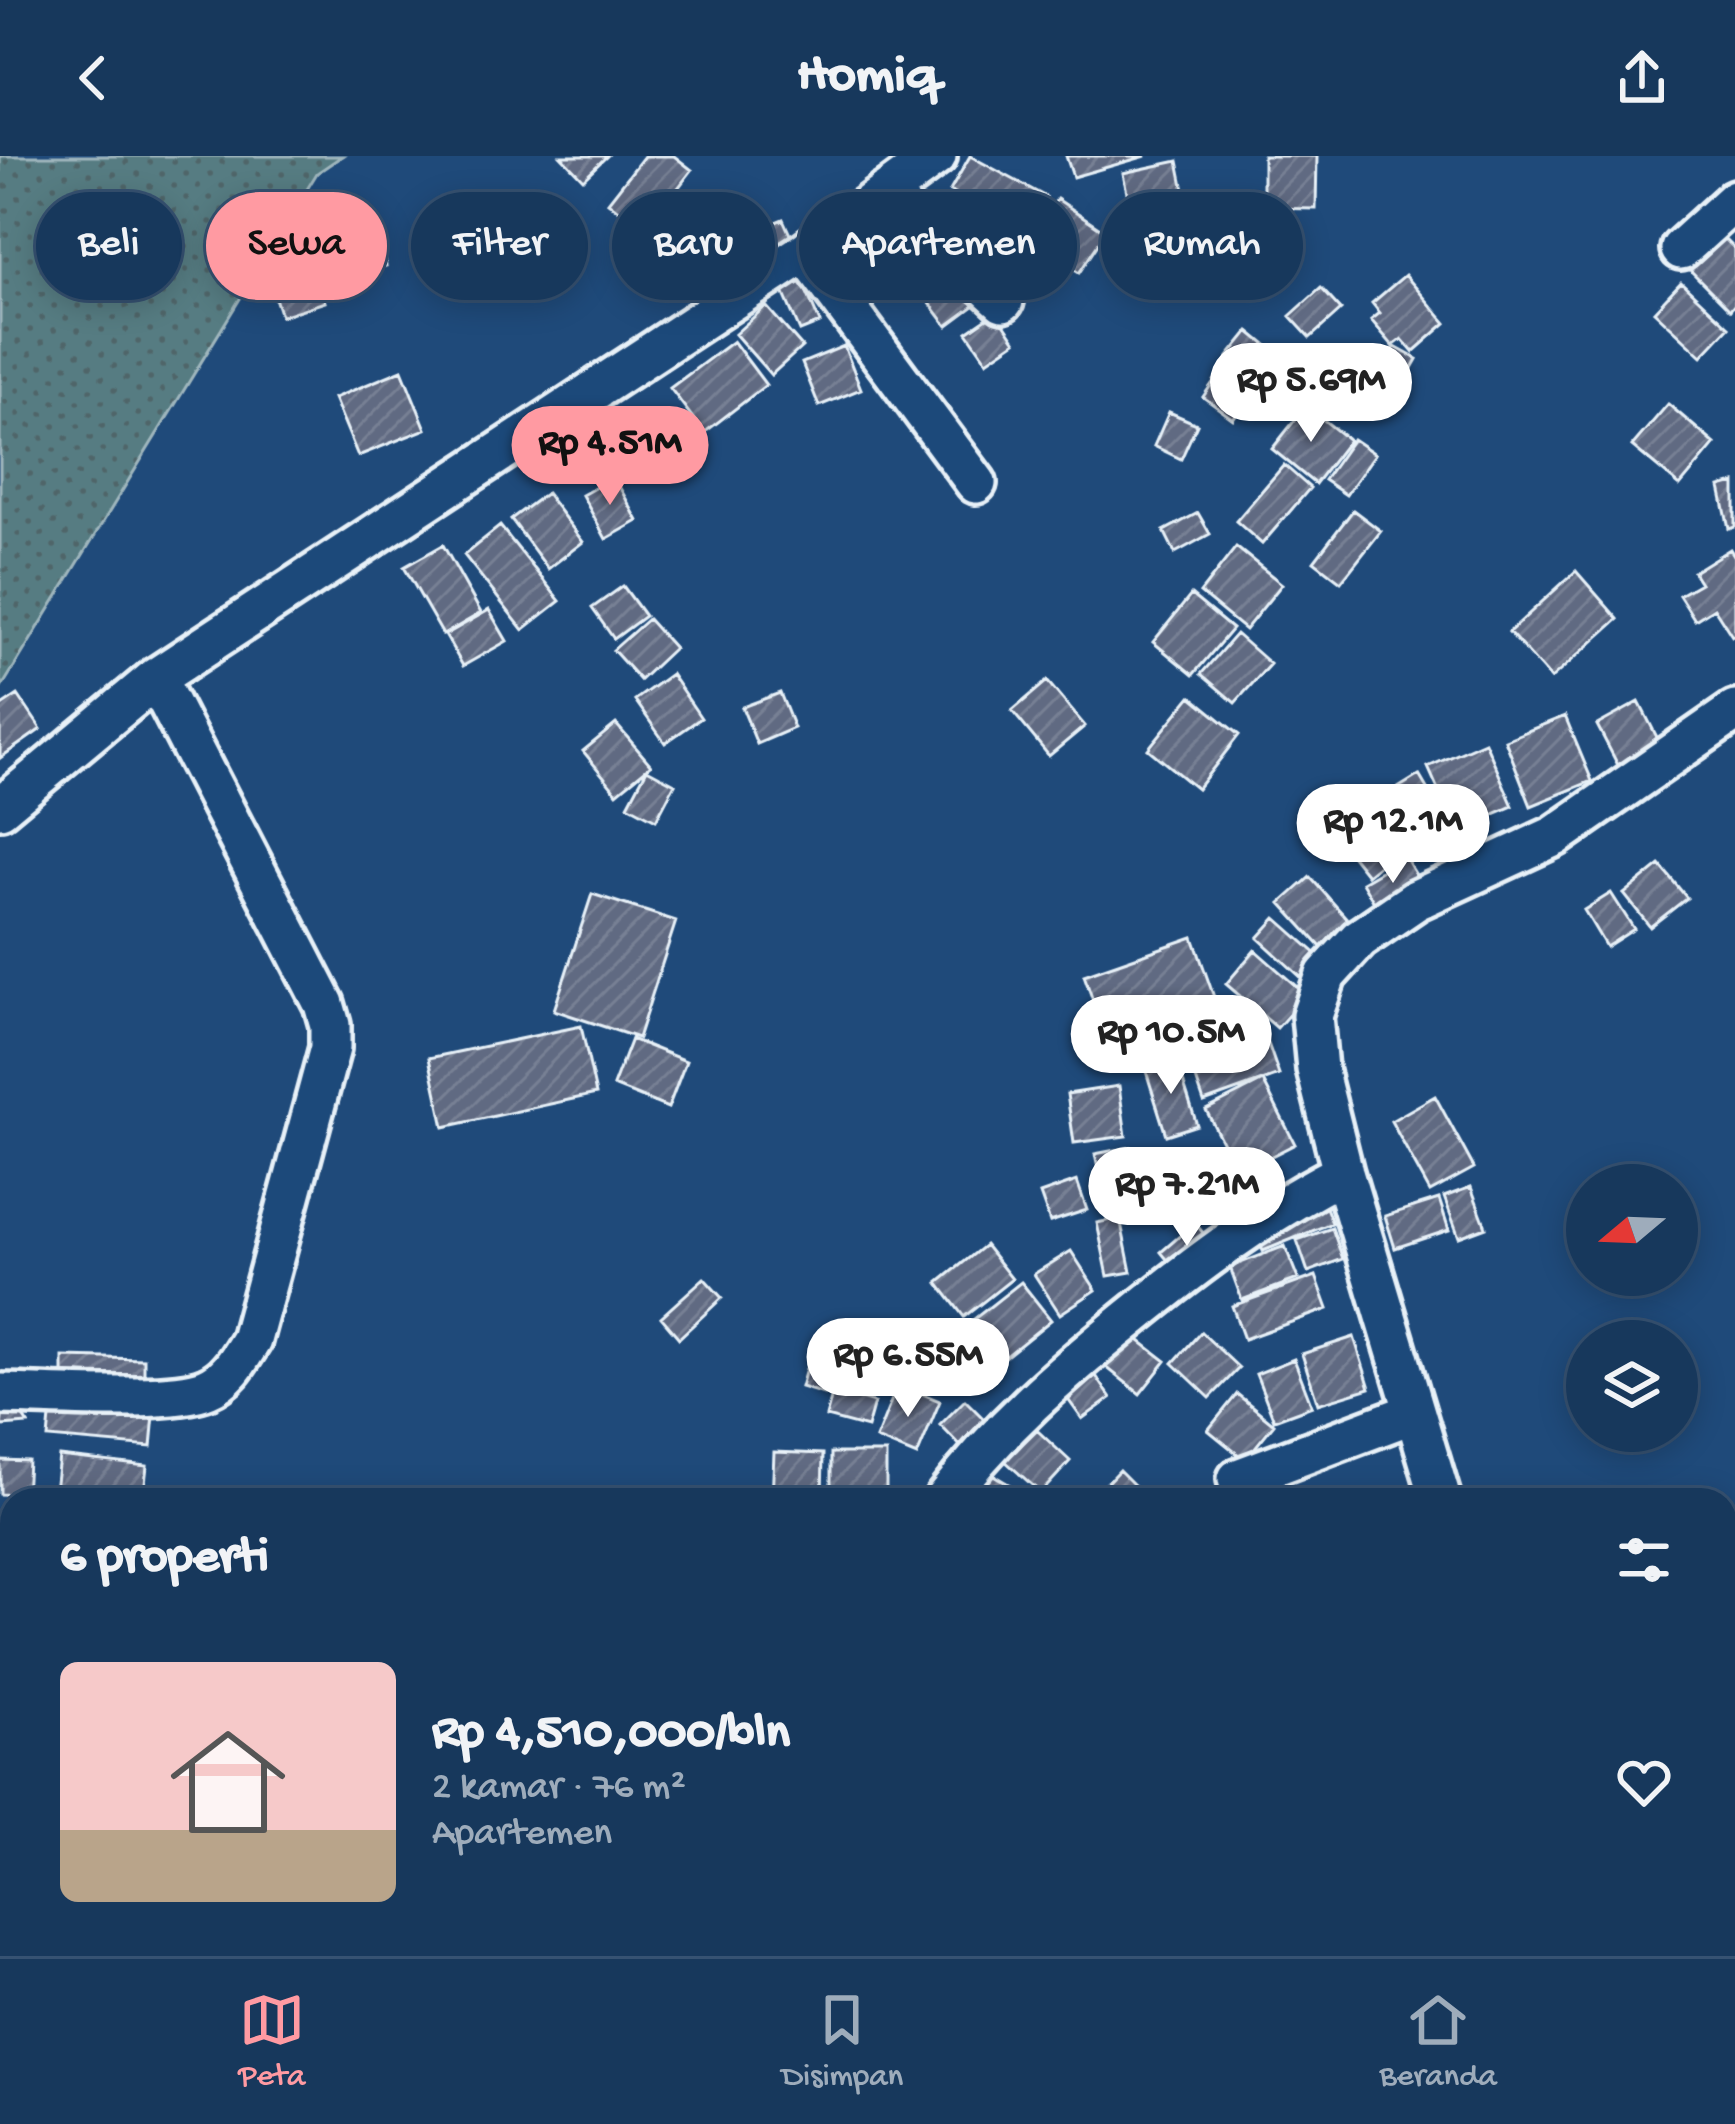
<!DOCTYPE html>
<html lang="id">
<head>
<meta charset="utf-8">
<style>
	:root { --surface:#17385c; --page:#203f62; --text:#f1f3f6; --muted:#9eacbb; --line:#365272; --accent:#ff9aa2 }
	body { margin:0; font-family:"Gochi Hand",sans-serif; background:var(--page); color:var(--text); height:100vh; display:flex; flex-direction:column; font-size:45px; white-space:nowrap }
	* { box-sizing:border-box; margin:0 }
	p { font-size:39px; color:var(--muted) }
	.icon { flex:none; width:66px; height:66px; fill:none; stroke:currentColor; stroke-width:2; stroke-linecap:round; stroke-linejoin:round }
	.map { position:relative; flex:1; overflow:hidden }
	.drawer { position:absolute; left:0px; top:1332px; width:1737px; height:468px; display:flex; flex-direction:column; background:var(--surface); border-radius:36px 36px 0 0; box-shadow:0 6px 30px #0003,0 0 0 3px var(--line) }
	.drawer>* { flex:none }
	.hud { position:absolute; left:36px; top:36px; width:1665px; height:108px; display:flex; gap:24px }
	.needle { width:78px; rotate:251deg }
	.controls { position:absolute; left:1566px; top:1008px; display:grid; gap:24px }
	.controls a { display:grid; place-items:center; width:132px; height:132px; border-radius:50%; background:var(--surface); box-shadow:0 6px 30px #0003,0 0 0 3px var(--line); font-size:60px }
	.price { position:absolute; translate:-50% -102px; padding:0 27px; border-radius:42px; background:#fff; color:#222; font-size:39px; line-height:78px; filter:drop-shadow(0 3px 6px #0008) }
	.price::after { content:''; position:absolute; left:50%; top:72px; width:36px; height:27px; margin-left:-18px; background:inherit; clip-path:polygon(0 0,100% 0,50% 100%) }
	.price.active { background:var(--accent); color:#111 }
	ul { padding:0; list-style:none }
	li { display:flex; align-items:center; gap:36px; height:300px; padding:0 60px }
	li+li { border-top:3px solid var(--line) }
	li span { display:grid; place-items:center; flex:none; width:336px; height:240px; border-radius:18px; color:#555 }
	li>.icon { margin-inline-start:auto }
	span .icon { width:144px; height:144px; fill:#fffc; stroke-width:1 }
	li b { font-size:51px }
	h2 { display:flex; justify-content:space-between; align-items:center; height:144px; padding:0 60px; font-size:51px }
	.chip { padding:0 42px; border-radius:54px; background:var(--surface); box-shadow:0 6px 30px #0003,0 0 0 3px var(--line); font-size:42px; line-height:108px }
	.chip.active { background:var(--accent); color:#111 }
	header { display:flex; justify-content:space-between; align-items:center; height:156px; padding:0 60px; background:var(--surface); font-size:54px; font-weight:700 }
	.dock { display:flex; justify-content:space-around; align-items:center; height:168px; border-top:3px solid var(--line); background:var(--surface); font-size:33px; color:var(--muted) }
	.dock a { display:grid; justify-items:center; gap:6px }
	.dock .active { color:var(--accent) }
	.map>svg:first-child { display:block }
</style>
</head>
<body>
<header><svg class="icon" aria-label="back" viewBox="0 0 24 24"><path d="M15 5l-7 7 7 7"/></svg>Homiq<svg class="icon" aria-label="share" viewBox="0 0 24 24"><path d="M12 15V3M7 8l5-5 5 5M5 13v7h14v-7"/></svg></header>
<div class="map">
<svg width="1735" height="1800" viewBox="0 0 1735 1800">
	<defs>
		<pattern id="grass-dots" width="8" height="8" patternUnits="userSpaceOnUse" patternTransform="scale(3)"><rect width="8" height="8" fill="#567c82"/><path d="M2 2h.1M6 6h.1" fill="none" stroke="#4f6569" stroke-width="1.8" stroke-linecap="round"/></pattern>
		<pattern id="building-hatch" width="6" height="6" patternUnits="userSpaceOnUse" patternTransform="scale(3)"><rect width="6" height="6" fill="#606a82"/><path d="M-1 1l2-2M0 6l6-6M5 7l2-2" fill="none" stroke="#778094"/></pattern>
	</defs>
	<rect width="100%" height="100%" fill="#1f4a7a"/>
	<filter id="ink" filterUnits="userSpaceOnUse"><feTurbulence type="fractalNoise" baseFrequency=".00833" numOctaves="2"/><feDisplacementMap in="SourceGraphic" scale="24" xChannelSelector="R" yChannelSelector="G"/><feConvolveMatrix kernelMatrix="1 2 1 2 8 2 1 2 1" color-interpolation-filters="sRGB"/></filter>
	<g filter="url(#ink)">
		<path fill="url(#grass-dots)" stroke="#9fb6bd" stroke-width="3" d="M0,0H342L317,17L0,534Z"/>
		<path fill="url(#building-hatch)" stroke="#e8f1f8" stroke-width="3" d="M561,0H607L583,23Z
			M644,0H674L692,14L645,75L608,46Z
			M970,0L1046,41L1024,79L950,35Z
			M1066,0H1146L1073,21Z
			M1263,0H1317L1316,53L1263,52Z
			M1178,5L1187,49L1132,61L1123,17Z
			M1057,43L1106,76L1079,117L1030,84Z
			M903,61L934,110L877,147L846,98Z
			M783,63L796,92L770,104L756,74Z
			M378,78L386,110L331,124L323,92Z
			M1721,79L1735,93V148L1730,154L1688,112Z
			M316,116L325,146L281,160L271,130Z
			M957,119L978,147L947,170L926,142Z
			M1405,119L1446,167L1413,196L1402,183L1393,190L1371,164L1380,157L1372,147Z
			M801,123L820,167L800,175L781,131Z
			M1681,126L1729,171L1702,200L1654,155Z
			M1321,132L1341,154L1310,182L1290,160Z
			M766,150L802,191L771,219L735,178Z
			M996,156L1016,185L987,205L967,176Z
			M1249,175L1282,202L1262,228L1228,201Z
			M733,185L766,229L704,277L670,232Z
			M844,190L861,233L819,250L802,207Z
			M1395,191L1417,203L1401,232L1379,219Z
			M1223,212L1253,234L1233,263L1203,241Z
			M402,214L426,273L358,300L334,242Z
			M1668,248L1715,288L1680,330L1632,290Z
			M1306,250L1349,284L1315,328L1272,293Z
			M1169,256L1197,268L1181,303L1154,290Z
			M671,259L700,298L666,322L637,283Z
			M1353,283L1375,298L1346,339L1324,324Z
			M1284,309L1310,332L1262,388L1236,365Z
			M614,321L638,365L606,383L582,339Z
			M1735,327V371L1729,373L1720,331Z
			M546,337L583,386L548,413L511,363Z
			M1353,354L1381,375L1341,426L1314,405Z
			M1198,357L1210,378L1175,397L1164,375Z
			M500,370L560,445L523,474L464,399Z
			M443,389L481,457L443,479L404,411Z
			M1236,391L1282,428L1245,474L1200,437Z
			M1730,393L1735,401V479L1732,480L1714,452L1695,464L1679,439L1700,427L1693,416Z
			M1576,415L1618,463L1551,523L1509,476Z
			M623,430L645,460L614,483L592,452Z
			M1191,439L1232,473L1193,519L1153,486Z
			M489,454L507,485L463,510L445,479Z
			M648,463L674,492L640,524L613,494Z
			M1236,478L1270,508L1235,547L1201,518Z
			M671,518L701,562L665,587L635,544Z
			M1047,525L1085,570L1049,600L1012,555Z
			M780,537L794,572L757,588L742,551Z
			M18,539L41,573L0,602V551Z
			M1191,540L1239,579L1197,633L1148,593Z
			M1639,546L1662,591L1620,613L1597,569Z
			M1565,560L1592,625L1531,650L1505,584Z
			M616,568L651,609L617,637L583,595Z
			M1485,586L1513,650L1456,674L1428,611Z
			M647,613L675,628L656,664L628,649Z
			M1419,619L1443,660L1406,682L1382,642Z
			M1367,647L1402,690L1367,719L1332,675Z
			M1405,701L1425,734L1382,760L1362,726Z
			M1660,709L1687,742L1650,771L1624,738Z
			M1310,721L1350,766L1322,792L1281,747Z
			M1611,737L1634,773L1606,791L1584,754Z
			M592,738L676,765L638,882L554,854Z
			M1276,762L1321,802L1303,823L1258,782Z
			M1193,781L1216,847L1107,885L1084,819Z
			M1255,794L1306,839L1277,872L1226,828Z
			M1234,848L1243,875L1182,894L1173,867Z
			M581,870L596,938L444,971L429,902Z
			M1264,876L1279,919L1204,946L1189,902Z
			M631,883L686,905L668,952L613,930Z
			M1176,903L1197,969L1166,979L1145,912Z
			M1263,925L1295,988L1238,1017L1206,954Z
			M1119,930L1126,980L1074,987L1067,938Z
			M1435,940L1474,1012L1430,1036L1391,965Z
			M1131,991L1139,1030L1103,1038L1095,998Z
			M1077,1025L1087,1054L1050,1066L1040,1038Z
			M1471,1031L1486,1071L1459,1081L1444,1041Z
			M1322,1041L1332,1067L1263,1095L1252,1069Z
			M1439,1043L1449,1074L1395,1092L1385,1060Z
			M1120,1062L1131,1116L1108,1120L1097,1067Z
			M1195,1067L1213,1089L1179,1118L1161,1096Z
			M1332,1072L1343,1103L1308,1116L1297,1084Z
			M985,1089L1012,1123L964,1161L938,1127Z
			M1285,1090L1298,1123L1242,1144L1230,1111Z
			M1071,1095L1096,1134L1060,1158L1034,1118Z
			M1316,1120L1328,1153L1244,1183L1232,1150Z
			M704,1122L722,1142L679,1182L661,1161Z
			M1021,1126L1051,1164L999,1206L969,1167Z
			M941,1170L966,1202L932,1228L907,1197Z
			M1201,1176L1239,1212L1210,1242L1173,1207Z
			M1131,1178L1166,1205L1140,1238L1106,1211Z
			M1354,1181L1370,1232L1318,1248L1302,1198Z
			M875,1197L893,1202L883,1240L865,1235Z
			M63,1201L144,1203V1231L63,1229Z
			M809,1202L832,1209L824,1238L801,1231Z
			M1294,1203L1312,1250L1274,1264L1256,1218Z
			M837,1208L868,1218L862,1239L831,1230Z
			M1090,1211L1111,1242L1082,1263L1060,1232Z
			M898,1228L940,1245L917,1300L876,1283Z
			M833,1235L874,1247L867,1272L826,1261Z
			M1237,1238L1274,1268L1245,1304L1208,1274Z
			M965,1244L995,1274L969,1299L940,1269Z
			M51,1250L154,1259L151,1291L48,1282Z
			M3,1255L21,1258L28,1268L1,1270Z
			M1025,1263L1070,1305L1041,1337L995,1296Z
			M774,1296L823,1298L822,1344H772Z
			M831,1297H886V1344H831Z
			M59,1300L147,1310L143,1344H54Z
			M0,1304L28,1305L26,1339L0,1338Z
			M985,1314L1032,1342L1030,1344H967Z
			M1119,1314L1149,1344H1102L1096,1338Z
			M0,1395L12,1398V1436L0,1433Z
			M522,1788H562L567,1800H512L509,1793Z
			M842,1788H881L889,1797L840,1800L835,1794Z
			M890,1788H939L926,1800H900Z
			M1292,1788L1281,1800H1244L1232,1789Z
			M1475,1788H1493L1499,1800H1473L1469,1791Z"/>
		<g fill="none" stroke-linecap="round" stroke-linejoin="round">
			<defs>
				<path id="service" d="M1725,1661H1735"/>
				<path id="minor" d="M885,37L1003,145
					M1681,93L1735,44
					M805,96L976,327
					M0,652L156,522L805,96L936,0
					M0,1238C45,1238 171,1248 207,1232C229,1223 239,1203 251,1184L330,892V869L324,848L156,522
					M1238,1323L1413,1257
					M944,1344C997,1274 1062,1217 1129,1163C1198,1107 1264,1057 1343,1017
					M1441,1344L1343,1017L1317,913L1312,860L1326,819L1359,783L1416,744L1555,680L1735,555
					M768,1788L786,1800
					M1683,1788L1688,1800
					M1172,1798L1180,1788
					M661,1800L675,1788
					M1416,1800L1424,1788"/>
			</defs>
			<use href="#service" stroke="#e8f1f8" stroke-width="27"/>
			<use href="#minor" stroke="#e8f1f8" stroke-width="48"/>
			<use href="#service" stroke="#1f4a7a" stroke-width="18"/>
			<use href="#minor" stroke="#1f4a7a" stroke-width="39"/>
		</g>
	</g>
</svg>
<div class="controls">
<a><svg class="needle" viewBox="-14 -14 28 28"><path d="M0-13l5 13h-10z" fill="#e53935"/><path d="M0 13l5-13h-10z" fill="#9eacbb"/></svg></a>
<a><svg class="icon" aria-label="layers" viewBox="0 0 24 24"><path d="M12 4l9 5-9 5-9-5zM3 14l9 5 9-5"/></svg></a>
</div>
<b class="price" style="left:1311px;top:289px">Rp 5.69M</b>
<b class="price active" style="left:610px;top:352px">Rp 4.51M</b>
<b class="price" style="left:1393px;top:730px">Rp 12.1M</b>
<b class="price" style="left:1171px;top:941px">Rp 10.5M</b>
<b class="price" style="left:1187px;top:1093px">Rp 7.21M</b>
<b class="price" style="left:908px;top:1264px">Rp 6.55M</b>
<div class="hud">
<a class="chip">Beli</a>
<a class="chip active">Sewa</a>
<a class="chip">Filter</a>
<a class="chip">Baru</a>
<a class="chip">Apartemen</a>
<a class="chip">Rumah</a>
</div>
<section class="drawer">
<h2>6 properti<svg class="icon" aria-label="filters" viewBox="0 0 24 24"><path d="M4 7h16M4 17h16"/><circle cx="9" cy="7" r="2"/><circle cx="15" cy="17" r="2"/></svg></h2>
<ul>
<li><span style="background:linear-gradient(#f6c9c9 70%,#b9a48a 0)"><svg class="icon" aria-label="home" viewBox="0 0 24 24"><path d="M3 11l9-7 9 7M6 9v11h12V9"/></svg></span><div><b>Rp 4,510,000/bln</b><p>2 kamar · 76 m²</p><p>Apartemen</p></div><svg class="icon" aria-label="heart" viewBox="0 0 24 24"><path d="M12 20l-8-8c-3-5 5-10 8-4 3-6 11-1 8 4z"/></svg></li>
</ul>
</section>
</div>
<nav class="dock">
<a class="active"><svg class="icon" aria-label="map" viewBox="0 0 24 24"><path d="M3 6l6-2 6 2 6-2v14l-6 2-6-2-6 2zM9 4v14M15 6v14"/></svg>Peta</a>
<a><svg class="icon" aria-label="saved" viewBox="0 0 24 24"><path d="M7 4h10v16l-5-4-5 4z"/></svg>Disimpan</a>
<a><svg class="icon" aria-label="home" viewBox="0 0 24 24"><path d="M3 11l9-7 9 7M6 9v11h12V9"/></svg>Beranda</a>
</nav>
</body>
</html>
